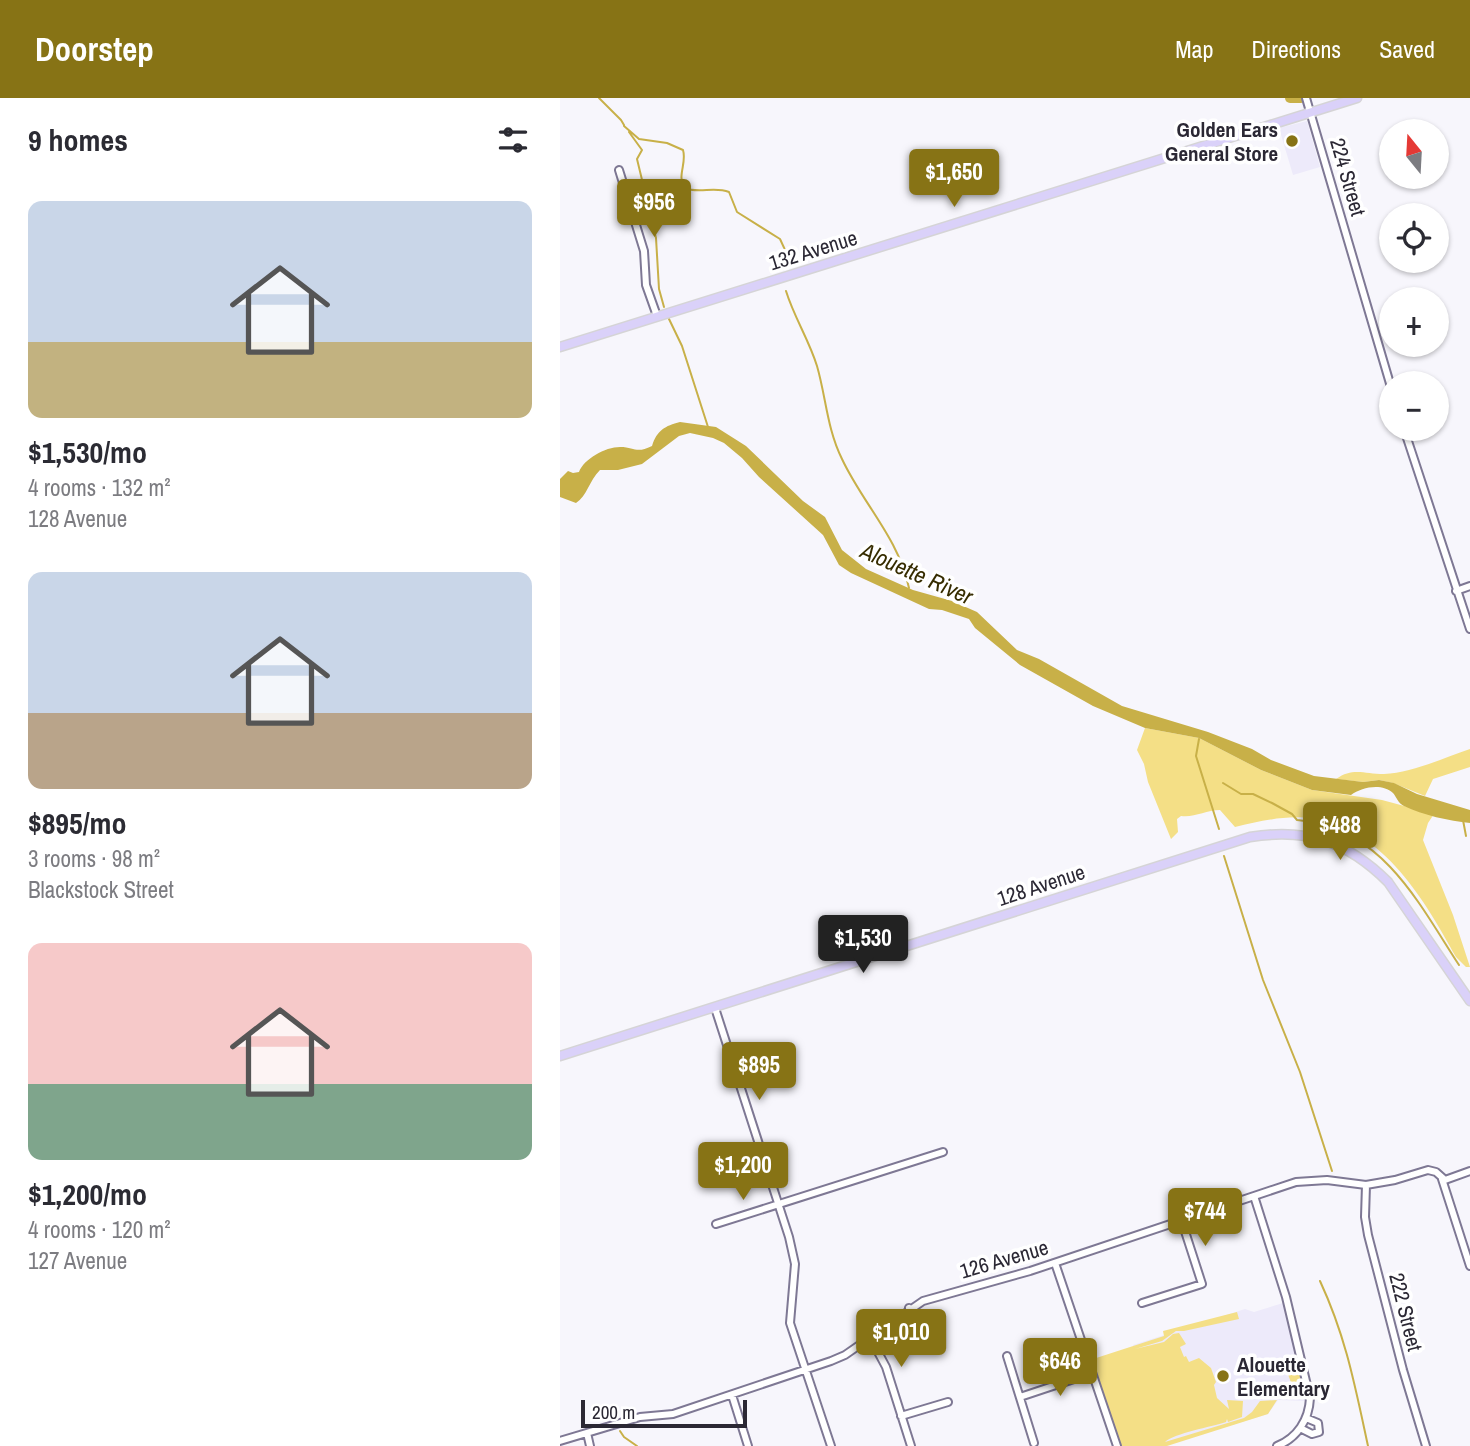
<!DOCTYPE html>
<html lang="en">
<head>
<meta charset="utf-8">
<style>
	:root { --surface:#fff; --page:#f7f7f7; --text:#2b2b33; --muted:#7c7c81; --accent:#877315 }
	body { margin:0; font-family:"Archivo Narrow",sans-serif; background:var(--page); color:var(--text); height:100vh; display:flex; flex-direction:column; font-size:26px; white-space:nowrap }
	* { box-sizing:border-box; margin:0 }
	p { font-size:23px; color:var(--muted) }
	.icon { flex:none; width:38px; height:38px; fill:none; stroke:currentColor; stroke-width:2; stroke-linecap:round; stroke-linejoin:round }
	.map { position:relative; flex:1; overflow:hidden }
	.panel { display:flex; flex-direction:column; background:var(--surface); width:560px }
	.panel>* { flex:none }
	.needle { width:46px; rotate:342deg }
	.buttons { position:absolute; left:819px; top:21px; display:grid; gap:14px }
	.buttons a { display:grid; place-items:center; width:70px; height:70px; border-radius:50%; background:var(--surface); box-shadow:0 2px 5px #0004; font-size:35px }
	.scale { position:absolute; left:21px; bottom:18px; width:166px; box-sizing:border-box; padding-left:7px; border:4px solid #2b2834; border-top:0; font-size:19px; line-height:24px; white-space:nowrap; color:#2b2834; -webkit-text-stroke:5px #fff; paint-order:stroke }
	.price { position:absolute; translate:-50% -60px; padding:0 16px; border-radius:7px; background:var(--accent); color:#fff; font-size:23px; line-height:46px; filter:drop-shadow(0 2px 4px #0008) }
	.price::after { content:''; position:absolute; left:50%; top:42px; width:21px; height:16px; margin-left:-10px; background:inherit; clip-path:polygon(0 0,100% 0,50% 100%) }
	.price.active { background:#222; color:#fff }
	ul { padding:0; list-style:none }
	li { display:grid; align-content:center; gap:14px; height:371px; padding:0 28px }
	li span { display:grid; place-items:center; height:217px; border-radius:14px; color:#555 }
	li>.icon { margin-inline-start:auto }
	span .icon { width:126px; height:126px; fill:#fffc; stroke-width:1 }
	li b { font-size:30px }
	h2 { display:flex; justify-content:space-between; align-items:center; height:84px; padding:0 28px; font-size:30px }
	header { display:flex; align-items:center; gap:42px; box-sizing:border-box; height:98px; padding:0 35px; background:var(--accent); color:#fff }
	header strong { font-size:33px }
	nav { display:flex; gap:38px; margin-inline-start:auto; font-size:24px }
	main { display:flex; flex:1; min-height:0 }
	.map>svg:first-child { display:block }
</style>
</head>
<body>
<header>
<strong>Doorstep</strong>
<nav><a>Map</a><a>Directions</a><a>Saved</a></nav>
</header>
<main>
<section class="panel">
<h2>9 homes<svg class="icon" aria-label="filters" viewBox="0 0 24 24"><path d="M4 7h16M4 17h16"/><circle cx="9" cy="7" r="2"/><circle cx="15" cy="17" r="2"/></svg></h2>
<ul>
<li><span style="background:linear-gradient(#c9d6e8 65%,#c2b280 0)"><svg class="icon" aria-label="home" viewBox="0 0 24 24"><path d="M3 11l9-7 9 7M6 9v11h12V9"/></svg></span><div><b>$1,530/mo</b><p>4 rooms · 132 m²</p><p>128 Avenue</p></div></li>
<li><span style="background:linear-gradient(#c9d6e8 65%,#b9a48a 0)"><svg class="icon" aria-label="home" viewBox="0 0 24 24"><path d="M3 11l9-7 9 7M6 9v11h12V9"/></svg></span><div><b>$895/mo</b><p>3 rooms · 98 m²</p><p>Blackstock Street</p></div></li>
<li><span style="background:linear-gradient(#f6c9c9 65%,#7fa58c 0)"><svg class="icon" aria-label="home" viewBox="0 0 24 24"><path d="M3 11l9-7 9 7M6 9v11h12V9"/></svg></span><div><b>$1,200/mo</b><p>4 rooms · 120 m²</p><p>127 Avenue</p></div></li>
</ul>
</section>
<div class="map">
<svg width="910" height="1348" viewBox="0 0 910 1348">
	<rect width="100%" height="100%" fill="#f7f6fc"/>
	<path fill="#edeafa" d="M747,23L760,69L733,77L719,30Z
		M723,1205L737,1258L746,1303L718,1302L708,1316L606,1347L573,1247L685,1211L694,1214Z"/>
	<path fill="#f4df86" d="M585,630L639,640L701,672L752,692L822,702L874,716L868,725L863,742L893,817L910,869H906L896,859C865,803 825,733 755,721C729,716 701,723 675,729L660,712C646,712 634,720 621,718L617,721L618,734L611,741L588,684L584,666L577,652Z
		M910,651V669L873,681L865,698L833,685L819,682L803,684L776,681C793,669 804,676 824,676C852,675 883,660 910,651Z
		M677,1214L679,1221L624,1233H616L602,1243L575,1251L604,1244L613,1236L619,1235L626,1246L620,1249L624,1259L626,1258L629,1264L639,1260L651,1270L656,1284L654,1287L657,1300L669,1311L667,1302L683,1303L682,1319L668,1324L667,1321L666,1324C651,1329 615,1335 605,1344L684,1320L692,1314L700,1303L717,1302L708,1316L607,1348H560L530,1262L604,1238L603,1233Z
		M738,1265L745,1295L720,1297L733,1290L725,1268Z"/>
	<path fill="#c8b048" d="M120,324L156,329L186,348L243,403L265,419L282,452L306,471L353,492L392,503L417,514L457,552L479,561L562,608L648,634L692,651L711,662L754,678L803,684L819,682L834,685L857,696L910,712V725C889,723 863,717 844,708C838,705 837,700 833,695C822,685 802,689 791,697L752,692L701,672L639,640L585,630L533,608L460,567L415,530L409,521L382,512L369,511L291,475L279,467L263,437L199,379L182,360L164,345L153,340L130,335L119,338L82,366L58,372H40C29,383 27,398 16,405L0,399V381L8,373L13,375L19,374C24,361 45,349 60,349C75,349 76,356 92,348C97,332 105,328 120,324Z"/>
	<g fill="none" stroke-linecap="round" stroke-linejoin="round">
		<path stroke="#c8b048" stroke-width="2" d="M39,0L61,22L64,27
			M64,28L79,41L107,45L123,52C127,65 117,77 124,90C139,96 154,88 169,94L177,114L220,141L232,167
			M69,34L82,52L77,61L96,140L99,191L104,209
			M226,193C234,219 249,242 257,268C266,299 267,331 282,361C303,406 338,439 349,490
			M109,221L122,248L148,329
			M639,641L636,658L659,731
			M663,685L681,696H693L712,705L732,716L737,722L745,723
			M903,722L906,738
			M753,724C827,739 861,809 899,867
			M664,758L703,882L740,974L772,1073
			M760,1183C786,1239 795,1288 808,1348
			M60,1333L64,1339L77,1348"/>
		<path stroke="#c8b048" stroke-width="10" d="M730,0H741"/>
		<defs>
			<path id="minor" d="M746,0L831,289
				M59,72L84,153L86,187L97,218
				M844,331L910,531
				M896,493L910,488
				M155,910L229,1139L235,1166L230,1225L271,1348
				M882,1081L910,1168
				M806,1087L805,1119L808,1137L843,1272L866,1348
				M694,1098L726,1199L750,1300C749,1322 737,1340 717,1348
				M156,1126L383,1054
				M495,1165L557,1348
				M582,1205L642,1186L621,1121
				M349,1210L365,1239
				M310,1239L326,1269L351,1348
				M447,1258L474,1345
				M172,1297L188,1348
				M460,1299L532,1275
				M341,1318L388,1304
				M740,1330L752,1336L759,1334L758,1325L746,1320
				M27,1335L30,1348
				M0,1343L80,1319L113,1316L271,1263L285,1257L363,1203L470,1173L736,1084L767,1082L806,1087L835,1082L868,1072L876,1074L885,1082L910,1073"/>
			<path id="major" d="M0,249L797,0
				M0,958L690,739C747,730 787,743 828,784L910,903"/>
		</defs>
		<use href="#minor" stroke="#7e7894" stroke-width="10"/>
		<use href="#major" stroke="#d5d4d6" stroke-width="11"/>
		<use href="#minor" stroke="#fff" stroke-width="6"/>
		<use href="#major" stroke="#dad1f9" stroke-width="8"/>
	</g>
	<g fill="#877315" stroke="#fff" stroke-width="2.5">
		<circle cx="732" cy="43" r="7"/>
		<circle cx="663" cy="1278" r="7"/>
	</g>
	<g text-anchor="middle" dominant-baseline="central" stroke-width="7" stroke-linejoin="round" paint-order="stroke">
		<g font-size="21" font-weight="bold" fill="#2b2834" stroke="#fff" text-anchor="end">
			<text x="718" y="31">Golden Ears<tspan x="718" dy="24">General Store</tspan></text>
			<text x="677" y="1266" text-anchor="start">Alouette<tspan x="677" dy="24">Elementary</tspan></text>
		</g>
		<g font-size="21" fill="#2b2834" stroke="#fff">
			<text transform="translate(788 79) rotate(74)">224 Street</text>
			<text transform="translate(253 152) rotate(-17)">132 Avenue</text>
			<text transform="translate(481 787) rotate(-18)">128 Avenue</text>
			<text transform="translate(444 1161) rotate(-16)">126 Avenue</text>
			<text transform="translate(846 1214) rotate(76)">222 Street</text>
		</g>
		<g font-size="23" font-style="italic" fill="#362c00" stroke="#fff">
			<text transform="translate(357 475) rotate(24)">Alouette River</text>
		</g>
	</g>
</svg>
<div class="buttons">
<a><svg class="needle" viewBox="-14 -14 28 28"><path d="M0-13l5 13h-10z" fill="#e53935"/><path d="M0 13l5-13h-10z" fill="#7c7c81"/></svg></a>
<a><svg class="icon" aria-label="locate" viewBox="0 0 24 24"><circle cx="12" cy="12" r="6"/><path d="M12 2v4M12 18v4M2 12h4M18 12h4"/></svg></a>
<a>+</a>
<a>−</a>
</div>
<div class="scale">200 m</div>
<b class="price" style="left:394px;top:111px">$1,650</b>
<b class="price" style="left:94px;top:141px">$956</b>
<b class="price" style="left:780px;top:764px">$488</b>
<b class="price active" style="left:303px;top:877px">$1,530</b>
<b class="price" style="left:199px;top:1004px">$895</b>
<b class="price" style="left:183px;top:1104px">$1,200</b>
<b class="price" style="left:645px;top:1150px">$744</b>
<b class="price" style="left:341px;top:1271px">$1,010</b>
<b class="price" style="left:500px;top:1300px">$646</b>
</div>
</main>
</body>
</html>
